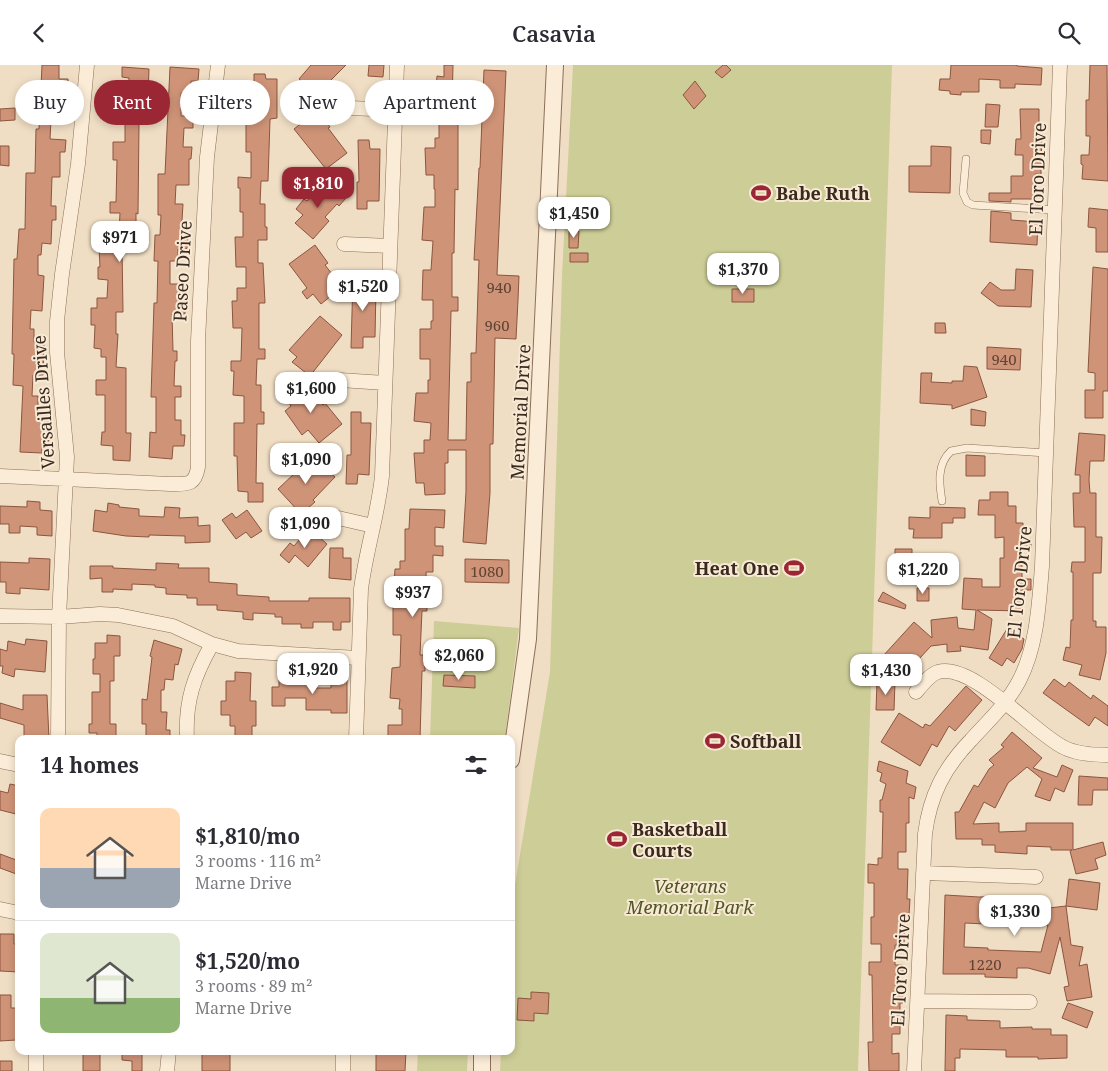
<!DOCTYPE html>
<html lang="en">
<head>
<meta charset="utf-8">
<style>
	:root { --surface:#fff; --page:#f2f2f3; --text:#2b2b33; --muted:#7c7c81; --line:#e1e1e2; --accent:#9c2734 }
	body { margin:0; font-family:"Noto Serif",serif; background:var(--page); color:var(--text); height:100vh; display:flex; flex-direction:column; font-size:19px; white-space:nowrap }
	* { box-sizing:border-box; margin:0 }
	p { font-size:16px; color:var(--muted) }
	.icon { flex:none; width:28px; height:28px; fill:none; stroke:currentColor; stroke-width:2; stroke-linecap:round; stroke-linejoin:round }
	.map { position:relative; flex:1; overflow:hidden }
	.drawer { position:absolute; left:15px; top:670px; width:500px; height:320px; display:flex; flex-direction:column; background:var(--surface); border-radius:10px; box-shadow:0 2px 8px #0003 }
	.drawer>* { flex:none }
	.banner { position:absolute; left:15px; top:15px; width:500px; height:45px; display:flex; gap:10px }
	.price { position:absolute; translate:-50% -42px; padding:0 11px; border-radius:10px; background:#fff; color:#222; font-size:16px; line-height:32px; filter:drop-shadow(0 1px 2px #0008) }
	.price::after { content:''; position:absolute; left:50%; top:30px; width:15px; height:11px; margin-left:-8px; background:inherit; clip-path:polygon(0 0,100% 0,50% 100%) }
	.price.current { background:var(--accent); color:#fff }
	ul { padding:0; list-style:none }
	li { display:flex; align-items:center; gap:15px; height:125px; padding:0 25px }
	li+li { border-top:1px solid var(--line) }
	li span { display:grid; place-items:center; flex:none; width:140px; height:100px; border-radius:10px; color:#555 }
	li>.icon { margin-inline-start:auto }
	span .icon { width:60px; height:60px; fill:#fffc; stroke-width:1 }
	li b { font-size:21px }
	h2 { display:flex; justify-content:space-between; align-items:center; height:60px; padding:0 25px; font-size:21px }
	.pill { padding:0 18px; border-radius:22px; background:var(--surface); box-shadow:0 2px 8px #0003; font-size:18px; line-height:45px }
	.pill.current { background:var(--accent); color:#fff }
	header { display:flex; justify-content:space-between; align-items:center; height:65px; padding:0 25px; background:var(--surface); font-size:22px; font-weight:600 }
	.map>svg:first-child { display:block }
</style>
</head>
<body>
<header><svg class="icon" aria-label="back" viewBox="0 0 24 24"><path d="M15 5l-7 7 7 7"/></svg>Casavia<svg class="icon" aria-label="search" viewBox="0 0 24 24"><circle cx="10" cy="10" r="6"/><path d="M15 15l6 6"/></svg></header>
<div class="map">
<svg width="1108" height="1006" viewBox="0 0 1108 1006">
	<rect width="100%" height="100%" fill="#f0dec4"/>
	<path fill="#cdce97" d="M573,0H892L858,1006H500L501,986H511V844L550,607L562,210Z
		M434,556L519,563L505,674H430Z
		M418,986H468L467,1006H417Z"/>
	<path fill="#cf9478" stroke="#8b553e" fill-rule="evenodd" d="M42,0H59V14H68L69,32V42H55V55H51L50,74L66,75L65,87H60V112H52L51,141H56V155H52L51,179L42,178L41,190H38V210L44,211L42,246L31,245L30,264H34V277H44L43,310H33L32,331H38V346H48L49,376H42V388L20,387L23,321L13,320L14,289H12L14,194H17L19,164H25L26,108H35L36,64H39Z
		M311,0H346L329,17L332,20L322,33L299,14Z
		M369,0H384L383,12L368,11Z
		M444,0H453L452,41H458V125L455,124L454,188H452V232H458V246H451L448,375H466L467,317H471V288H476L479,195H474L479,103H480L484,5L506,6L497,210L519,211L518,235L516,274L495,273L493,379H490V428L486,479L463,477L466,427V385H448V398H445V429L425,430L424,418H416L414,388H424V375H430L431,358L414,356L416,328H428V315H430V294H420V264H431V256H433V235H422L423,205H431L433,176L422,175L424,142H435V124H434V110H426L425,83H435V73H439V52H427V36H424V24H436L437,11L444,12Z
		M723,0H726L731,5L722,13L715,7Z
		M951,0H1017V1L1042,3L1041,20L1015,19V23H1000V15L979,14V27H961V30L950,29V26L939,25L940,14H950Z
		M1090,0H1107L1108,116L1082,114L1083,100L1081,99V90H1089L1090,71H1086V35H1089Z
		M122,2L149,4L147,59H139L138,149L136,148V160H132V182L122,183L123,247H116V269H118L116,302L126,303V368H131L130,396L113,395V381L101,380L102,367H105V330H96V315H106V292H101V284L94,283L95,260H91V243H97V233H107L108,215L98,214V202H100L99,182H109V169L119,168L120,148H110V137H116L117,95H113V77H125V58H116V43L126,44V35H128L129,13L122,12Z
		M170,2L199,4L198,16H191V29L181,28V51H193V63H184L183,82H192L191,94H189V120H176L175,139H183L181,171H188L187,184H178V196H170V219H184L183,239H185V249H172L173,286H177V296H175L174,321H181V332H175V355H181V370H185L184,381H173L172,394L149,392L150,367L156,368V332H151L154,238H157L158,196H154L155,170H160L161,150H158V109H165Z
		M254,9H265L266,14H277V53L270,54L268,116H261L260,139H265V162H267V175H258V198H263L265,238H259V284H265V294H257L256,320H261V347H264V359H257L256,418H263V437H248V427L238,426L237,391H234V358H244V331L233,330L234,306H231V296H241L242,263H233L232,236H237V223H246V202H236L235,172H243V147H240V123H238V112L251,113V87H246V53H254Z
		M695,16L706,31L694,44L683,30Z
		M986,39L1000,40L998,62H985Z
		M15,43V55L0,56V44Z
		M1020,44H1039V58H1042L1041,109H1035V134H1011V137L989,136V128H1011V111H1023V90H1015L1016,74H1021Z
		M318,45L330,62L328,63L347,88L326,104L294,64Z
		M981,65H991L990,79L981,78Z
		M358,75H369L370,84H380L379,136H367V144H357V117H359Z
		M0,81H9V101L0,100Z
		M931,81L951,82L950,128L909,127V101H931Z
		M324,115L346,133L339,141L337,139L325,152L329,156L313,174L295,158L303,150L296,144L304,134L307,136Z
		M1089,143L1108,145V187H1096V163L1088,162Z
		M991,146L1011,148V155L1038,157L1037,180L990,177Z
		M569,166H579L578,183H569Z
		M315,180L328,198L325,200L342,222L321,239L313,229L307,234L302,227L307,223L289,199Z
		M570,188H588V197H570Z
		M1093,202L1108,204V326H1103V353H1085V325H1095V308L1088,307Z
		M1016,204L1033,205L1031,242L998,241L981,228L990,217L1001,225H1015Z
		M353,213H366V221L376,222L375,272H363V283H351Z
		M732,224H754V237H732Z
		M320,251L342,270L310,311L292,297L297,292L289,285Z
		M935,258H945L946,268H935Z
		M987,282L1021,284L1020,305L987,304Z
		M964,301L977,302L987,332L952,344V340L920,338L921,308H932L931,317L952,318V316H963Z
		M307,317L323,340L325,338L342,359L319,378L308,365L302,370L285,346L291,341L285,332Z
		M971,344L986,347L985,361L971,360Z
		M351,347H361V358H371L369,410L358,409L357,419H346L347,390H351Z
		M1079,368L1105,370L1104,396H1090L1089,415L1090,428H1096V472H1102L1101,508H1093V556H1096V562H1106V588L1100,615L1079,610L1082,600L1063,595L1066,582L1070,583L1071,555H1073V507H1071L1072,497H1085V462H1074L1073,428H1080V410H1075Z
		M966,390L985,391V411H966Z
		M306,394L315,403L319,398L335,412L313,435L315,437L301,449L278,424L296,407L295,406Z
		M990,427H1008V441H1016V458H1023V474H1031V483H1022V514H1031V525H1022V546L977,545L992,554L988,585L960,581L961,586L947,587V579L931,581L919,594L913,589L897,615L879,604L886,593L883,591L914,557L932,573L931,555L957,552L958,563L974,565L976,545L962,544L964,513L982,514V522H1000V493H1004V472L995,473V450H978L979,435H990Z
		M27,436L40,437V445L52,446V471L37,470V462L20,461V468H9V459H0V441L27,442Z
		M108,438L119,440V442L139,444V451L164,452L165,442L180,443L179,453L198,452V461L210,460V477L185,478V471L149,470V472L126,471L93,466L95,445L107,447Z
		M930,442L965,443V453H953V458H942V473H913L914,464H909V452L930,453Z
		M410,444L445,445L444,463L435,462V481H443V491L433,490V507H426L427,546H422L420,590H425V606H422L420,674H388V660H402V644H399L400,634L390,633L392,603L400,602L401,570H393V540H402V519H394L395,504H400V496H405V464H409Z
		M247,445L262,466L251,473L246,467L236,474L222,455L232,448L236,453Z
		M307,466L317,474L319,472L327,479L308,502L295,490L289,498L280,490L290,478L294,481Z
		M330,483H343V493H351V515L329,513Z
		M895,484H912V492H895Z
		M29,493L50,494L49,525L20,523V529L6,528V517H0V497L29,498Z
		M465,494L509,495V518L465,517Z
		M156,498L179,499L178,503H209V517L237,519V530L269,532V536H309V533H350V557H341V565H333V557H313V563H301V559H282V552H275V549L253,548V555L243,554V547L217,545V540H197V533H187V530L166,529V523L155,522V520L132,519V525L113,524V527H102V513L90,514V501H113V503L156,505Z
		M917,523H929V536H917Z
		M883,527L906,540L905,544L878,536Z
		M1007,564L1024,574L1022,584L1014,598L1007,593L1002,601L989,593Z
		M107,570L120,571V591H114V616H110V659H116V674H97V668H89V659H92V627H100V609H93V594H95V578H107Z
		M26,574L47,576L45,607L15,604L14,612L2,608L3,601H0V584L7,586L8,576L25,580Z
		M154,575L182,584L178,600L175,599L173,615L165,614L164,625H161V647H167L166,665H170V674H146V659H142V634L147,635L152,592L150,591Z
		M235,607L251,608L250,636H256V661H252V674H235V661H230V650H221V636H226V616H235Z
		M444,610L475,611V623L443,621Z
		M298,613H310V623H331V614L347,615V648H331V645H306V633H285V641H272V622H279V614Z
		M1054,614L1065,622L1069,617L1091,634L1093,630L1108,641V661L1095,652L1089,661L1043,628Z
		M877,617H895L894,645H876Z
		M966,621L982,635L955,666L949,661L937,682L932,679L920,701L881,677L899,648L923,663L925,659L930,661Z
		M23,630H47L49,674H24V660L0,653V638L23,645Z
		M1012,667L1042,693L1033,703L1057,712L1062,700L1073,705L1064,727L1055,723L1050,736L1035,731L1042,714L1027,702L1008,718L995,743L984,737L973,759L999,758V767L1026,766V758H1073V785L1103,777L1106,790L1095,794L1098,804L1076,809L1070,786L1072,785H1051V782L1027,781V789L995,787V780H982V774H956L955,747H959L974,720L978,722L989,704L994,700L989,695L1004,682L1001,680Z
		M879,696L908,706L906,718L916,722L914,734L909,732V758H906V787H898V804H908L907,834H910L909,850H905L904,880H895V900H903V910H896V928H904V938H900V969H892V989L899,988V1006H869L868,977H873L872,910H869V897H881V879H871V852H874V818H868V799L878,800V793H882L883,747H880V735H882L886,719L880,716L882,708L877,706Z
		M1079,711L1108,713V725H1093L1092,740H1078Z
		M10,719L19,721L16,749L0,745V726L8,728Z
		M0,789L19,796V810L0,803Z
		M1069,814L1100,818L1097,845L1066,841L1071,880L1083,882L1079,901L1087,899L1092,932L1067,936L1064,922L1069,921L1060,872L1050,909L1028,903H1017V913L985,912V909H943L945,830L979,832L1018,831V844H1039L1038,840L1048,838L1049,843L1066,841ZM965,858L1007,860H1048L1041,887L988,885V883L964,882Z
		M0,869H14V879H19V907L0,906Z
		M531,927L549,928L548,949L534,948V956L517,955L518,933L531,934Z
		M0,930H11V943H18L16,975L0,976Z
		M1068,938L1093,947L1087,963L1062,953Z
		M946,950L967,951V955L1000,956V963L1032,962V964H1051V970H1067V993L1038,994V992H1006V985L960,984V993H955V1006H945Z
		M83,986H100V1006H83Z
		M122,986H142V1006H132V996L122,995Z
		M376,986H406L405,1006H376Z
		M202,987H230V1006H202Z
		M0,996H12V1006H0Z"/>
	<g fill="none" stroke-linecap="round" stroke-linejoin="round">
		<defs>
			<path id="service" d="M966,94L963,128L967,137L973,140L1055,145
				M942,436C939,418 937,399 951,386L967,383L1046,388"/>
			<path id="minor" d="M350,43L395,45
				M344,179L390,181
				M340,315L385,318
				M0,411L170,419C187,419 195,421 198,402V276L207,92L218,0
				M334,452L373,461
				M0,551L59,552L100,549L118,550L173,561L212,579L238,586L358,593
				M916,627C922,620 929,610 938,607C972,597 1033,667 1063,682C1076,689 1093,690 1108,690
				M58,674L59,552L67,392L57,287V256L62,209L78,99L87,0
				M187,674C185,636 194,611 212,579
				M356,674L361,524C366,486 378,449 382,411L397,0
				M0,696L19,700
				M923,808L1036,812
				M0,844L19,848
				M918,936L1030,937
				M36,1006V986
				M167,1006L169,986
				M343,1006V986
				M914,1006L925,769C930,730 944,703 971,675C988,656 1007,639 1019,616C1037,582 1039,539 1042,501L1060,0"/>
			<path id="tertiary" d="M511,695L528,574L555,0
				M482,1006V986"/>
		</defs>
		<use href="#service" stroke="#8b6f59" stroke-width="8"/>
		<use href="#minor" stroke="#8b6f59" stroke-width="15"/>
		<use href="#tertiary" stroke="#8b6f59" stroke-width="18"/>
		<use href="#service" stroke="#faecd7" stroke-width="7"/>
		<use href="#minor" stroke="#faecd7" stroke-width="14"/>
		<use href="#tertiary" stroke="#faecd7" stroke-width="16"/>
	</g>
	<defs>
		<symbol id="stadium-bare" viewBox="-9 -9 18 18"><path d="M0-5a6.5 5 0 1 0 0 10a6.5 5 0 1 0 0-10ZM-3.5-1.8h7v3.6h-7Z" fill="#9c2734" stroke="#f7e9d4" stroke-width="2.5" paint-order="stroke"/></symbol>
	</defs>
	<g fill-rule="evenodd">
		<use href="#stadium-bare" x="747" y="114" width="28" height="28"/>
		<use href="#stadium-bare" x="780" y="489" width="28" height="28"/>
		<use href="#stadium-bare" x="701" y="662" width="28" height="28"/>
		<use href="#stadium-bare" x="603" y="760" width="28" height="28"/>
	</g>
	<g text-anchor="middle" dominant-baseline="central" stroke-width="4" stroke-linejoin="round" paint-order="stroke">
		<g font-size="15" fill="#5f4434">
			<text x="499" y="222">940</text>
			<text x="497" y="260">960</text>
			<text x="1004" y="294">940</text>
			<text x="487" y="506">1080</text>
			<text x="985" y="899">1220</text>
		</g>
		<g font-size="18" fill="#3a291e" stroke="#f7e9d4">
			<text transform="translate(1037 114) rotate(-88)">El Toro Drive</text>
			<text transform="translate(182 206) rotate(-87)">Paseo Drive</text>
			<text transform="translate(43 337) rotate(-94)">Versailles Drive</text>
			<text transform="translate(520 347) rotate(-87)">Memorial Drive</text>
			<text transform="translate(1019 517) rotate(-84)">El Toro Drive</text>
			<text transform="translate(900 905) rotate(-87)">El Toro Drive</text>
		</g>
		<g font-size="18" font-weight="bold" fill="#3a291e" stroke="#f7e9d4" text-anchor="start">
			<text x="776" y="128">Babe Ruth</text>
			<text x="779" y="503" text-anchor="end">Heat One</text>
			<text x="730" y="676">Softball</text>
			<text x="632" y="764">Basketball<tspan x="632" dy="21">Courts</tspan></text>
		</g>
		<g font-size="18" font-style="italic" fill="#505724" stroke="#f7e9d4">
			<text x="690" y="821">Veterans<tspan x="690" dy="21">Memorial Park</tspan></text>
		</g>
	</g>
</svg>
<b class="price current" style="left:318px;top:144px">$1,810</b>
<b class="price" style="left:574px;top:174px">$1,450</b>
<b class="price" style="left:120px;top:198px">$971</b>
<b class="price" style="left:743px;top:230px">$1,370</b>
<b class="price" style="left:363px;top:247px">$1,520</b>
<b class="price" style="left:311px;top:349px">$1,600</b>
<b class="price" style="left:306px;top:420px">$1,090</b>
<b class="price" style="left:305px;top:484px">$1,090</b>
<b class="price" style="left:923px;top:530px">$1,220</b>
<b class="price" style="left:413px;top:553px">$937</b>
<b class="price" style="left:459px;top:616px">$2,060</b>
<b class="price" style="left:313px;top:630px">$1,920</b>
<b class="price" style="left:886px;top:631px">$1,430</b>
<b class="price" style="left:1015px;top:872px">$1,330</b>
<div class="banner">
<a class="pill">Buy</a>
<a class="pill current">Rent</a>
<a class="pill">Filters</a>
<a class="pill">New</a>
<a class="pill">Apartment</a>
</div>
<section class="drawer">
<h2>14 homes<svg class="icon" aria-label="filters" viewBox="0 0 24 24"><path d="M4 7h16M4 17h16"/><circle cx="9" cy="7" r="2"/><circle cx="15" cy="17" r="2"/></svg></h2>
<ul>
<li><span style="background:linear-gradient(#ffd9b3 60%,#9aa5b1 0)"><svg class="icon" aria-label="home" viewBox="0 0 24 24"><path d="M3 11l9-7 9 7M6 9v11h12V9"/></svg></span><div><b>$1,810/mo</b><p>3 rooms · 116 m²</p><p>Marne Drive</p></div></li>
<li><span style="background:linear-gradient(#dfe7d0 65%,#8fb573 0)"><svg class="icon" aria-label="home" viewBox="0 0 24 24"><path d="M3 11l9-7 9 7M6 9v11h12V9"/></svg></span><div><b>$1,520/mo</b><p>3 rooms · 89 m²</p><p>Marne Drive</p></div></li>
</ul>
</section>
</div>
</body>
</html>
